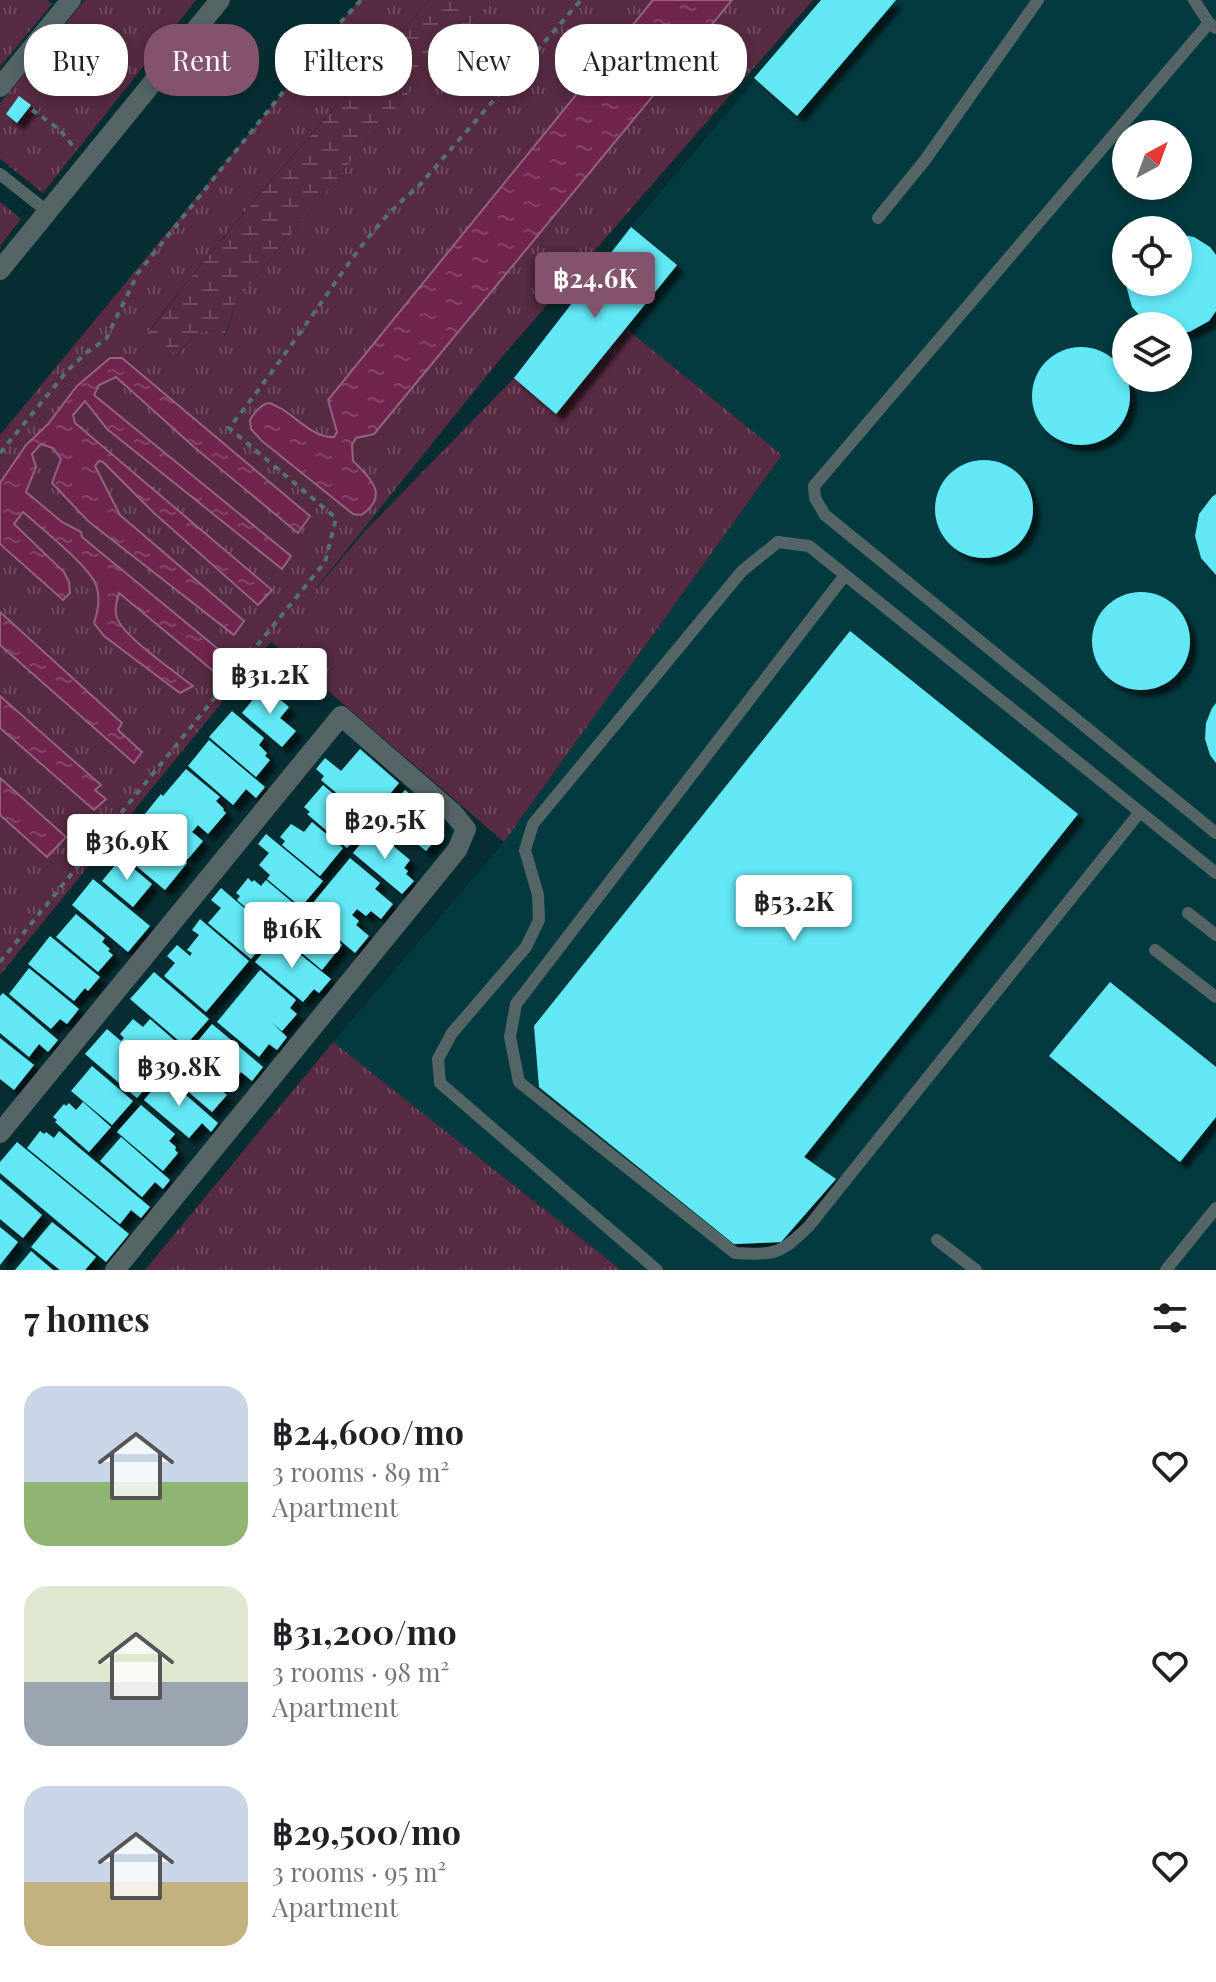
<!DOCTYPE html>
<html lang="en">
<head>
<meta charset="utf-8">
<style>
	:root { --surface:#fff; --page:#f6f6f6; --text:#202124; --muted:#757577; --accent:#83526c }
	body { margin:0; font-family:"Playfair Display",serif; background:var(--page); color:var(--text); height:100vh; display:flex; flex-direction:column; font-size:30px; white-space:nowrap }
	* { box-sizing:border-box; margin:0 }
	p { font-size:26px; color:var(--muted) }
	.icon { flex:none; width:44px; height:44px; fill:none; stroke:currentColor; stroke-width:2; stroke-linecap:round; stroke-linejoin:round }
	.map { position:relative; height:1270px; overflow:hidden }
	.details { display:flex; flex-direction:column; background:var(--surface); flex:1 }
	.details>* { flex:none }
	.banner { position:absolute; left:24px; top:24px; width:800px; height:72px; display:flex; gap:16px }
	.needle { width:52px; rotate:41deg }
	.controls { position:absolute; left:1112px; top:120px; display:grid; gap:16px }
	.controls a { display:grid; place-items:center; width:80px; height:80px; border-radius:50%; background:var(--surface); box-shadow:0 4px 12px #0003; font-size:40px }
	.price { position:absolute; translate:-50% -68px; padding:0 18px; border-radius:8px; background:#fff; color:#222; font-size:26px; line-height:52px; filter:drop-shadow(0 2px 4px #0008) }
	.price::after { content:''; position:absolute; left:50%; top:48px; width:24px; height:18px; margin-left:-12px; background:inherit; clip-path:polygon(0 0,100% 0,50% 100%) }
	.price.active { background:var(--accent); color:#fff }
	ul { padding:0; list-style:none }
	li { display:flex; align-items:center; gap:24px; height:200px; padding:0 24px }
	li span { display:grid; place-items:center; flex:none; width:224px; height:160px; border-radius:24px; color:#555 }
	li>.icon { margin-inline-start:auto }
	span .icon { width:96px; height:96px; fill:#fffc; stroke-width:1 }
	li b { font-size:34px }
	h2 { display:flex; justify-content:space-between; align-items:center; height:96px; padding:0 24px; font-size:34px }
	.chip { padding:0 28px; border-radius:32px; background:var(--surface); box-shadow:0 4px 12px #0003; font-size:28px; line-height:72px }
	.chip.active { background:var(--accent); color:#fff }
	.map>svg:first-child { display:block }
</style>
</head>
<body>
<div class="map">
<svg width="1216" height="1270" viewBox="0 0 1216 1270">
	<defs>
		<pattern id="grass-tufts" width="24" height="20" patternUnits="userSpaceOnUse" patternTransform="scale(2)"><rect width="24" height="20" fill="#572b41"/><path d="M3 7l-1-3M5 7V3M7 7l1-3M15 17l-1-3M17 17v-4M19 17l1-3" fill="none" stroke="#6f4a5d"/></pattern>
		<pattern id="wetland-marsh" width="20" height="14" patternUnits="userSpaceOnUse" patternTransform="scale(2)"><rect width="20" height="14" fill="#572b41"/><path d="M1 5h8M5 5V1M11 12h8M15 12V8" fill="none" stroke="#6f4a5d"/></pattern>
		<pattern id="water-ripples" width="26" height="14" patternUnits="userSpaceOnUse" patternTransform="scale(2)"><rect width="26" height="14" fill="#71254e"/><path d="M2 4q2-2 4 0t4 0M15 11q2-2 4 0t4 0" fill="none" stroke="#854568"/></pattern>
		<filter id="shadow"><feDropShadow dx="7" dy="7" stdDeviation="2" flood-color="#0009"/></filter>
	</defs>
	<rect width="100%" height="100%" fill="#062e32"/>
	<path fill="#033a3f" fill-rule="evenodd" d="M822,0H1216V1270H621L333,1042L504,842L782,455L581,292L631,227ZM1126,134H1178V186H1126ZM1126,230H1178V282H1126ZM1126,326H1178V378H1126Z"/>
	<path fill="url(#grass-tufts)" d="M0,0H47L52,4L0,67Z
		M85,0H196L43,193L0,159V103Z
		M359,0H429C335,109 236,215 149,331L178,356C191,338 201,323 225,336L238,299L378,128L492,0H653L328,400L337,433L334,437C314,438 295,418 279,408L254,413C247,426 254,432 262,441L353,514L352,445L356,438L374,434L732,0H813L501,358L304,603L365,531L514,378L581,292L782,455L504,842L271,642L0,975V815L47,857L66,837L0,778V728L93,810L95,790L101,784L0,696V645L133,762L118,729L122,722L0,612V544L63,600L70,593L64,572L14,524L23,512C39,527 90,567 96,585C101,598 98,611 94,623L104,636L180,693L192,686C174,671 124,636 117,617C114,609 117,600 119,592L216,674L132,579L81,536V532L62,522L25,492L36,467L32,454L41,444L53,448L61,459L52,483L88,521L233,634L244,620L120,515L94,466L99,461L103,462L154,513L258,605L272,590L75,423L73,415L85,400L107,429L281,569L290,557L94,395L99,385L116,377L194,447L297,532L310,516L109,358L77,386L48,424L26,445L0,483V435Z
		M0,202L21,219L0,246Z
		M333,1042L621,1270H145Z"/>
	<path fill="url(#wetland-marsh)" d="M429,0H492L378,128L238,299L224,336C203,322 190,338 178,356L149,332C236,215 335,110 429,0Z"/>
	<path fill="url(#water-ripples)" stroke="#926280" stroke-width="2" d="M653,0H732L374,434L356,438L352,445L353,461C371,479 390,496 361,515L353,514L262,441L251,429L250,420C254,413 262,403 270,403C272,404 280,408 282,409C298,419 314,438 334,437L337,432L328,400Z
		M110,358H122L310,516L298,533L194,447L116,377L99,385L94,395L291,556L282,569L107,429L85,401L73,415L75,423L272,590L258,605L154,513L103,462L99,461L95,466L120,515L244,621L234,635L88,521L52,483L61,459L53,448L41,444L32,454L36,467L26,492L62,522L81,532L82,537L229,658L217,674L119,593C117,601 114,609 117,618C124,637 175,672 193,686L180,693L104,636L94,623C98,611 101,598 96,585C90,567 40,527 23,512L14,524L64,572L69,582L70,593L63,600L0,544V483L26,445L48,424L77,386Z
		M0,612L122,723L118,730L142,752L134,763L0,645Z
		M0,696L101,785L95,790L106,799L94,810L0,728Z
		M0,778L66,837L47,857L0,815Z"/>
	<path fill="#62e8f5" filter="url(#shadow)" d="M821,0H896L797,116L754,78Z
		M19,96L31,105L17,123L6,114Z
		M631,227L677,265L556,414L514,378Z
		M1178,234L1194,237L1210,247L1216,255V311L1209,321L1189,332H1178V326H1152L1147,324L1132,307L1126,285L1127,282H1178Z
		M1032 396a49 49 0 1 1 98 0a49 49 0 1 1-98 0Z
		M935 509a49 49 0 1 1 98 0a49 49 0 1 1-98 0Z
		M1216,494V575L1201,558L1195,536L1199,514L1212,497Z
		M1092 641a49 49 0 1 1 98 0a49 49 0 1 1-98 0Z
		M850,631L1078,814L804,1157L836,1179L781,1242L734,1244L539,1087L534,1026Z
		M264,686L289,707L280,718L296,731L282,747L242,713Z
		M1216,703V763L1210,755L1205,739L1206,723L1212,708Z
		M232,711L264,738L259,745L267,753L265,756L270,760L256,777L209,737Z
		M209,740L265,787L256,798L246,789L233,805L188,766Z
		M360,749L399,783L375,812L359,798L352,806L321,780L324,776L316,769L325,758L341,771Z
		M186,769L220,797L216,801L224,809L223,810L226,813L208,834L198,825L192,832L203,841L188,859L140,820L161,794L163,796Z
		M323,785L364,820L356,829L360,833L347,848L307,814L310,812L304,807Z
		M405,790L442,822L436,829L441,833L426,851L384,816Z
		M312,822L343,848L320,876L282,845L285,841L280,837L291,824L304,832Z
		M144,828L187,863L165,890L122,854Z
		M373,829L410,860L404,868L408,871L406,874L414,881L402,894L353,853Z
		M266,834L323,881L301,907L267,879L270,875L259,865L269,853L258,844Z
		M121,858L152,884L133,907L102,881Z
		M350,858L380,883L375,889L393,904L381,919L371,911L366,916L357,909L352,915L359,921L356,925L369,936L355,953L309,914L311,912L308,909Z
		M248,878L252,882L254,880L261,886L266,880L299,908L283,927L280,924L274,931L237,900L240,896L236,893Z
		M93,879L150,926L128,952L72,905Z
		M221,888L273,933L251,959L208,923L221,908L211,900Z
		M304,913L342,945L322,970L283,937Z
		M76,914L105,938L102,942L110,949L108,951L113,955L98,972L56,937Z
		M200,919L249,961L206,1012L164,976L175,963L167,956L177,945L190,956L192,953L187,950L199,935L192,930Z
		M50,936L100,977L88,991L85,988L74,1001L28,964Z
		M277,936L331,979L319,993L314,989L303,1002L255,962Z
		M29,968L79,1009L67,1024L60,1019L51,1029L9,994Z
		M260,970L296,1000L290,1008L297,1014L282,1031L271,1022L287,1037L277,1050L269,1044L259,1057L217,1022Z
		M154,972L209,1019L185,1046L130,999Z
		M1110,982L1216,1067V1117L1180,1162L1049,1056Z
		M3,993L58,1040L48,1052L39,1044L29,1057L0,1033V996Z
		M133,1019L143,1027L150,1019L181,1046L137,1098L85,1054L107,1029L121,1041L124,1038L120,1034Z
		M212,1024L263,1067L252,1081L241,1072L232,1083L192,1048Z
		M0,1038L34,1065L14,1090L0,1079Z
		M190,1054L221,1080L216,1086L227,1095L212,1112L171,1077Z
		M92,1066L133,1101L112,1125L71,1091Z
		M164,1076L218,1123L211,1132L202,1123L189,1138L144,1100Z
		M83,1102L111,1127L89,1152L55,1122L57,1120L53,1117L64,1104L66,1106L69,1103L76,1110Z
		M141,1105L175,1134L169,1141L176,1147L175,1150L178,1153L163,1171L117,1132Z
		M40,1131L44,1134L46,1132L54,1138L59,1131L150,1207L141,1218L131,1210L120,1224L27,1148Z
		M121,1137L170,1180L163,1189L155,1182L142,1197L100,1161Z
		M17,1142L129,1234L106,1262L0,1173V1162Z
		M0,1179L42,1215L23,1238L0,1219Z
		M52,1222L96,1257L85,1270H60L31,1247Z
		M0,1227L18,1242L0,1265Z
		M31,1251L53,1270H15Z"/>
	<g fill="none" stroke-linecap="round" stroke-linejoin="round">
		<path stroke="#517275" stroke-width="4" stroke-dasharray="6 6" stroke-linecap="butt" d="M32,110L59,129L73,146
			M0,453L68,370L86,353L106,339L138,273L328,36L361,0
			M0,962L325,562L336,518L229,428C259,390 288,350 316,310C347,266 376,220 418,187L581,0"/>
		<path stroke="#556566" stroke-width="12" d="M1194,0L1209,23L1216,28
			M1209,23L814,486L815,498L825,515L1216,833
			M0,174L48,212
			M878,218L925,160L1038,0
			M845,575L516,1004L510,1037L519,1082L735,1253C777,1255 780,1254 809,1226L1140,812
			M1188,913L1216,935
			M1155,950L1216,997
			M937,1240L976,1270
			M657,1270L440,1083L438,1059L452,1033L526,947L539,920L538,895L525,850L533,824L742,571L778,542L809,546L1216,873
			M1166,1270L1216,1208"/>
		<path stroke="#556566" stroke-width="20" d="M0,87L71,0
			M0,270L220,0
			M0,1133L341,716L453,813L466,829L457,850L115,1270"/>
	</g>
</svg>
<div class="controls">
<a><svg class="needle" viewBox="-14 -14 28 28"><path d="M0-13l5 13h-10z" fill="#e53935"/><path d="M0 13l5-13h-10z" fill="#757577"/></svg></a>
<a><svg class="icon" aria-label="locate" viewBox="0 0 24 24"><circle cx="12" cy="12" r="6"/><path d="M12 2v4M12 18v4M2 12h4M18 12h4"/></svg></a>
<a><svg class="icon" aria-label="layers" viewBox="0 0 24 24"><path d="M12 4l9 5-9 5-9-5zM3 14l9 5 9-5"/></svg></a>
</div>
<b class="price active" style="left:595px;top:320px">฿24.6K</b>
<b class="price" style="left:270px;top:716px">฿31.2K</b>
<b class="price" style="left:385px;top:861px">฿29.5K</b>
<b class="price" style="left:127px;top:882px">฿36.9K</b>
<b class="price" style="left:794px;top:943px">฿53.2K</b>
<b class="price" style="left:292px;top:970px">฿16K</b>
<b class="price" style="left:179px;top:1108px">฿39.8K</b>
<div class="banner">
<a class="chip">Buy</a>
<a class="chip active">Rent</a>
<a class="chip">Filters</a>
<a class="chip">New</a>
<a class="chip">Apartment</a>
</div>
</div>
<section class="details">
<h2>7 homes<svg class="icon" aria-label="filters" viewBox="0 0 24 24"><path d="M4 7h16M4 17h16"/><circle cx="9" cy="7" r="2"/><circle cx="15" cy="17" r="2"/></svg></h2>
<ul>
<li><span style="background:linear-gradient(#c9d6e8 60%,#8fb573 0)"><svg class="icon" aria-label="home" viewBox="0 0 24 24"><path d="M3 11l9-7 9 7M6 9v11h12V9"/></svg></span><div><b>฿24,600/mo</b><p>3 rooms · 89 m²</p><p>Apartment</p></div><svg class="icon" aria-label="heart" viewBox="0 0 24 24"><path d="M12 20l-8-8c-3-5 5-10 8-4 3-6 11-1 8 4z"/></svg></li>
<li><span style="background:linear-gradient(#dfe7d0 60%,#9aa5b1 0)"><svg class="icon" aria-label="home" viewBox="0 0 24 24"><path d="M3 11l9-7 9 7M6 9v11h12V9"/></svg></span><div><b>฿31,200/mo</b><p>3 rooms · 98 m²</p><p>Apartment</p></div><svg class="icon" aria-label="heart" viewBox="0 0 24 24"><path d="M12 20l-8-8c-3-5 5-10 8-4 3-6 11-1 8 4z"/></svg></li>
<li><span style="background:linear-gradient(#c9d6e8 60%,#c2b280 0)"><svg class="icon" aria-label="home" viewBox="0 0 24 24"><path d="M3 11l9-7 9 7M6 9v11h12V9"/></svg></span><div><b>฿29,500/mo</b><p>3 rooms · 95 m²</p><p>Apartment</p></div><svg class="icon" aria-label="heart" viewBox="0 0 24 24"><path d="M12 20l-8-8c-3-5 5-10 8-4 3-6 11-1 8 4z"/></svg></li>
</ul>
</section>
</body>
</html>
